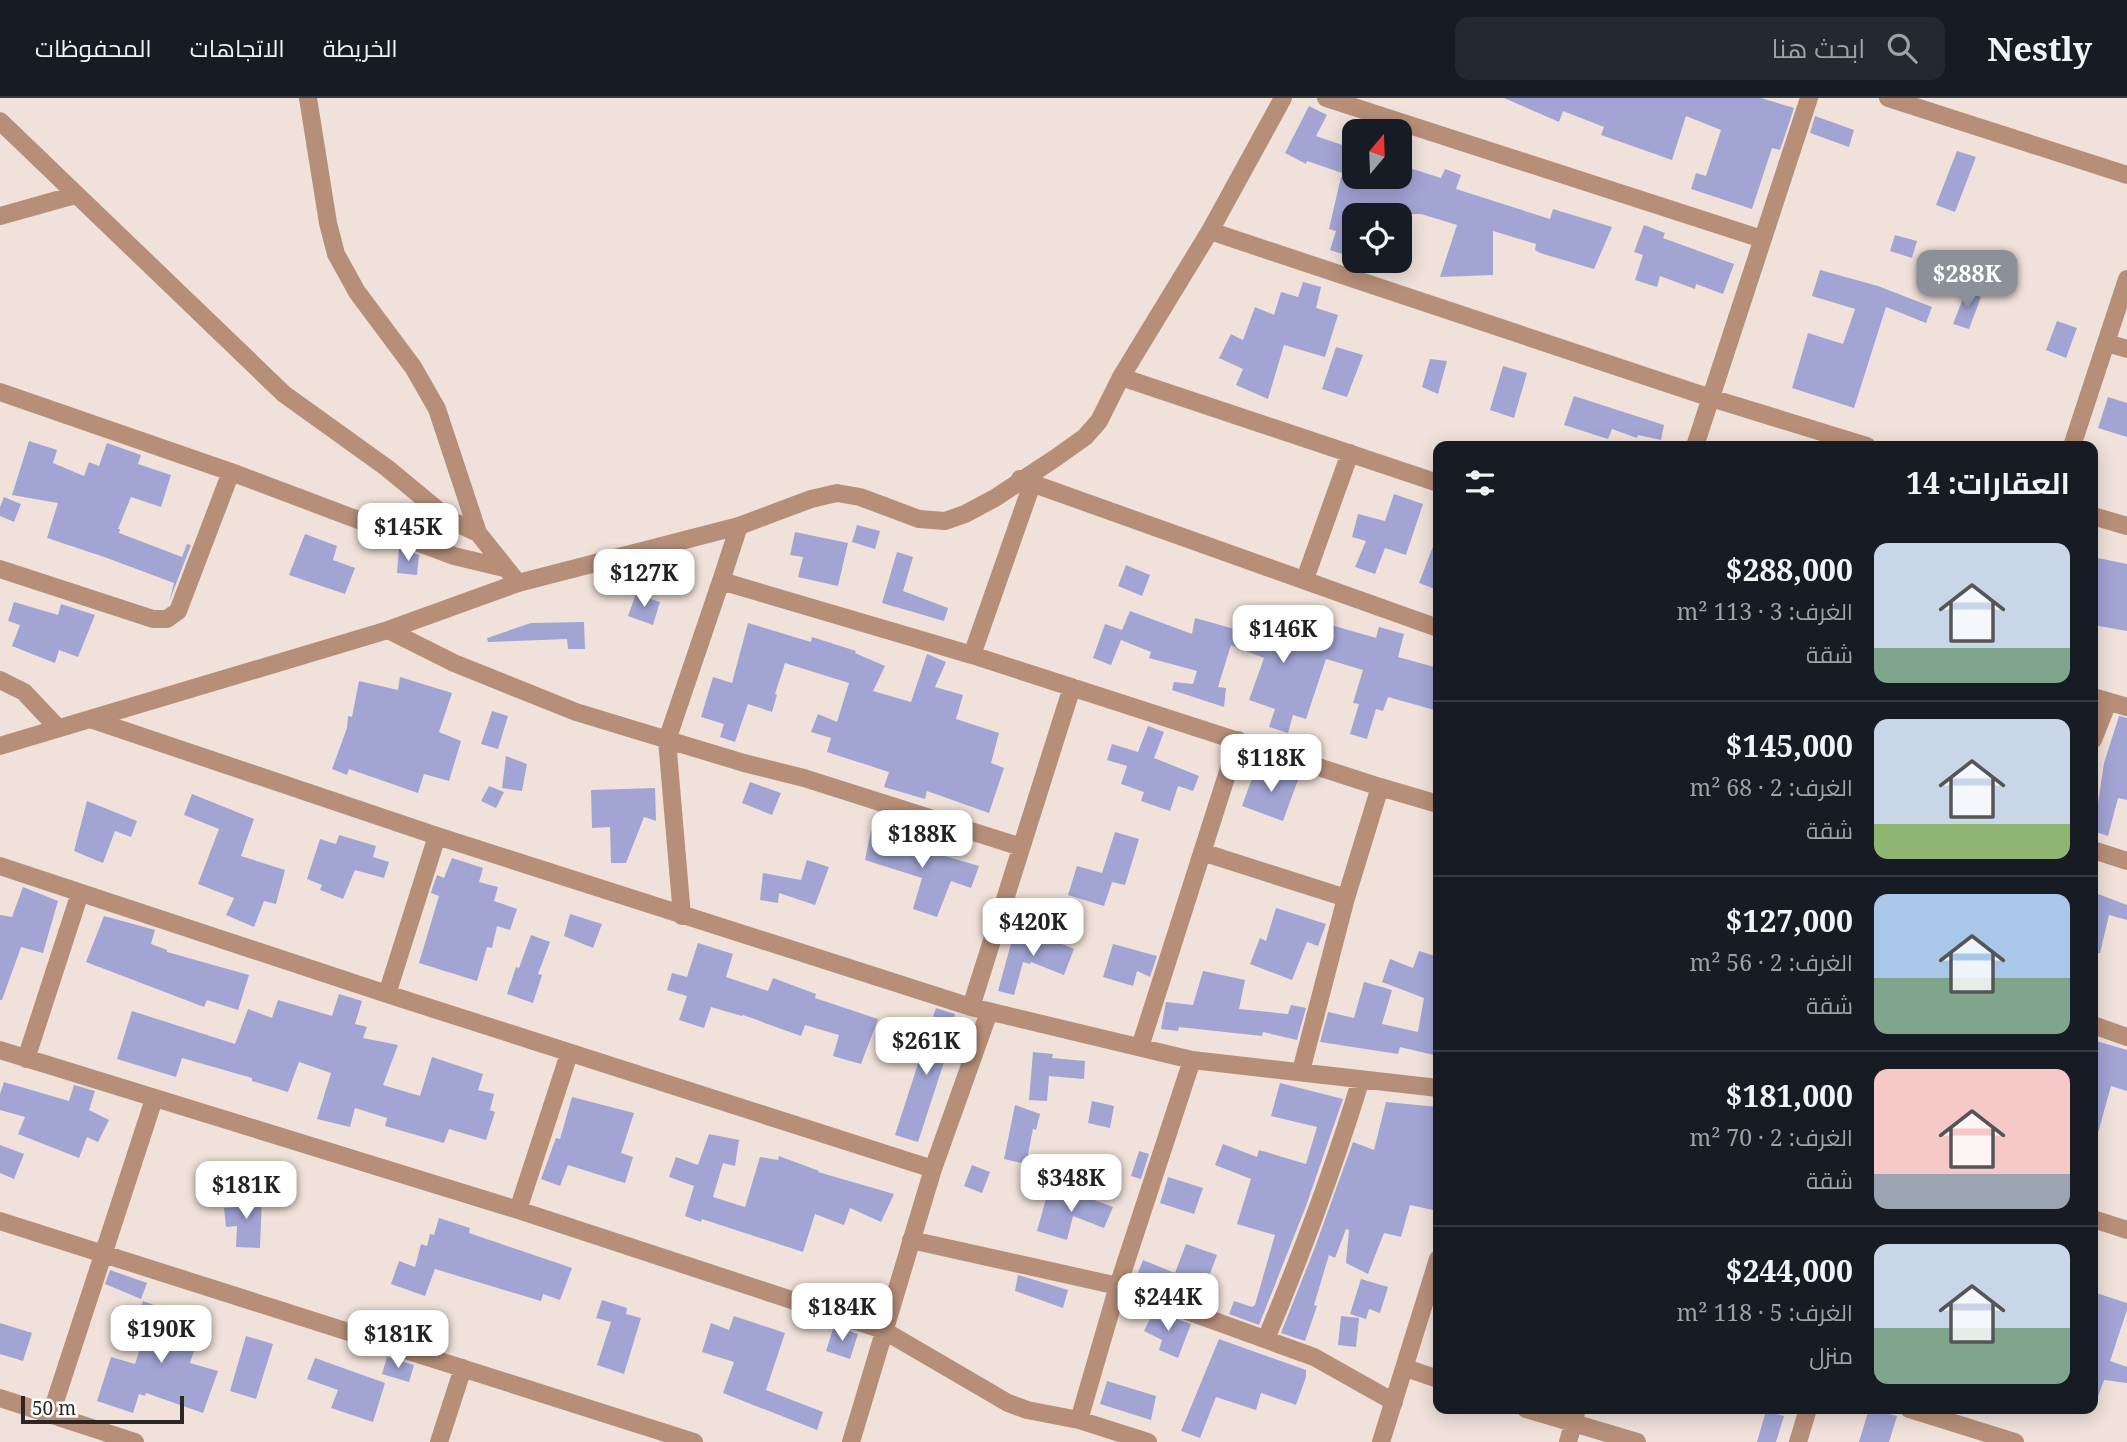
<!DOCTYPE html>
<html lang="ar">
<head>
<meta charset="utf-8">
<style>
	:root { --surface:#171b24; --page:#242831; --text:#f1f3f6; --muted:#9ea1a6; --line:#363941; --accent:#8c9099 }
	body { margin:0; font-family:"Noto Serif",Cairo,serif; background:var(--page); color:var(--text); direction:rtl; height:100vh; display:flex; flex-direction:column; font-size:26px; white-space:nowrap }
	* { box-sizing:border-box; margin:0 }
	p { font-size:23px; color:var(--muted) }
	.icon { flex:none; width:38px; height:38px; fill:none; stroke:currentColor; stroke-width:2; stroke-linecap:round; stroke-linejoin:round }
	.map { position:relative; flex:1; overflow:hidden; direction:ltr }
	.side { position:absolute; left:1433px; top:343px; width:665px; height:973px; display:flex; flex-direction:column; background:var(--surface); border-radius:14px; box-shadow:0 4px 18px #0003; direction:rtl }
	.side>* { flex:none }
	.needle { width:46px; rotate:19deg }
	.tools { position:absolute; left:1342px; top:21px; display:grid; gap:14px }
	.tools a { display:grid; place-items:center; width:70px; height:70px; border-radius:14px; background:var(--surface); box-shadow:0 4px 18px #0003; font-size:35px }
	.scale { position:absolute; left:21px; bottom:18px; width:163px; box-sizing:border-box; padding-left:7px; border:4px solid #2c2724; border-top:0; font-size:19px; line-height:24px; white-space:nowrap; color:#2c2724; -webkit-text-stroke:5px #fff; paint-order:stroke }
	.price { position:absolute; translate:-50% -60px; padding:0 16px; border-radius:14px; background:#fff; color:#222; font-size:23px; line-height:46px; filter:drop-shadow(0 2px 4px #0008) }
	.price::after { content:''; position:absolute; left:50%; top:42px; width:21px; height:16px; margin-left:-10px; background:inherit; clip-path:polygon(0 0,100% 0,50% 100%) }
	.price.active { background:var(--accent); color:#fff }
	ul { padding:0; list-style:none }
	li { display:flex; align-items:center; gap:21px; height:175px; padding:0 28px }
	li+li { border-top:2px solid var(--line) }
	li span { display:grid; place-items:center; flex:none; width:196px; height:140px; border-radius:14px; color:#555 }
	li>.icon { margin-inline-start:auto }
	span .icon { width:84px; height:84px; fill:#fffc; stroke-width:1 }
	li b { font-size:30px }
	h2 { display:flex; justify-content:space-between; align-items:center; height:84px; padding:0 28px; font-size:30px }
	header { display:flex; align-items:center; gap:42px; box-sizing:border-box; height:98px; padding:0 35px; background:var(--surface); border-bottom:2px solid var(--line) }
	header strong { font-size:33px }
	nav { display:flex; gap:38px; margin-inline-start:auto; font-size:24px }
	.search { width:490px; height:63px; background:var(--page); display:flex; align-items:center; gap:18px; box-sizing:border-box; padding:0 24px; border-radius:14px; color:var(--muted); font-size:26px }
	.map>svg:first-child { display:block }
</style>
</head>
<body>
<header>
<strong>Nestly</strong>
<div class="search"><svg class="icon" aria-label="search" viewBox="0 0 24 24"><circle cx="10" cy="10" r="6"/><path d="M15 15l6 6"/></svg>ابحث هنا</div>
<nav><a>الخريطة</a><a>الاتجاهات</a><a>المحفوظات</a></nav>
</header>
<div class="map">
<svg width="2127" height="1344" viewBox="0 0 2127 1344">
	<rect width="100%" height="100%" fill="#f0e2da"/>
	<path fill="#a2a5d4" d="M1504,0H1761L1794,10L1780,52L1772,50L1752,111L1691,91L1696,75L1706,78L1721,32L1686,18L1672,62L1601,37L1604,29L1563,13L1559,24Z
		M1309,8L1327,17L1316,38L1354,51V79L1307,63L1306,66L1285,55Z
		M1815,18L1854,32L1849,49L1810,35Z
		M1957,53L1976,59L1955,114L1936,107Z
		M1400,67L1441,80L1445,71L1461,77L1456,91L1550,121L1553,111L1612,129L1594,171L1540,155L1535,152L1536,146L1493,133V177L1440,179L1457,127L1421,116L1354,117V160L1330,152L1336,133L1329,131L1341,79H1400Z
		M1644,127L1665,135L1663,140L1734,166L1723,196L1696,186L1695,191L1660,178L1657,189L1635,182L1643,157L1634,154Z
		M1895,137L1917,143L1912,160L1890,153Z
		M1820,172L1878,188L1932,209L1926,225L1886,209L1854,310L1792,290L1808,235L1843,246L1855,211L1812,198Z
		M1303,184L1321,189L1316,210L1338,217L1325,259L1284,247L1268,301L1236,287L1243,271L1219,260L1231,236L1243,242L1255,209L1274,217L1281,194L1298,199Z
		M1966,193L1981,199L1969,231L1953,226Z
		M2057,223L2077,230L2066,260L2046,252Z
		M1336,249L1363,257L1347,299L1322,291Z
		M1430,261L1447,263L1438,296L1422,289Z
		M1503,268L1527,275L1514,320L1490,312Z
		M1574,298L1664,327L1661,342L1638,337L1637,340L1612,331L1608,341L1564,327Z
		M2108,299L2127,305V339L2098,330Z
		M29,343L57,352L53,365L84,378L89,364L99,368L107,345L141,357L138,366L171,377L161,409L131,399L118,431H120L119,435L182,459L187,446L191,447L169,504L174,485L107,460L47,440L58,405L12,397Z
		M1394,396L1423,406L1406,457L1385,450L1375,476L1355,469L1366,443L1352,439L1358,416L1385,423Z
		M4,399L21,406L14,424L0,418V409Z
		M857,427L880,433L875,451L852,444Z
		M795,434L848,445L838,488L798,479L803,459L790,457Z
		M305,436L337,448L333,462L355,470L345,496L289,477Z
		M1437,438L1438,439V492L1419,485Z
		M399,450L419,457L417,477L397,475Z
		M897,454L913,459L903,493L948,510L944,523L882,505Z
		M2093,459L2127,466V533L2093,527Z
		M1126,467L1150,477L1142,498L1118,488Z
		M636,496L660,504L653,527L628,518Z
		M14,504L58,517L61,506L95,517L78,559L59,552L55,565L12,548L20,527L8,523Z
		M1130,513L1192,536L1195,520L1256,537L1261,526L1319,544L1324,525L1376,540L1379,529L1404,536L1398,559L1438,570V613L1388,599L1383,613L1376,611L1367,641L1350,636L1359,606L1353,605L1363,572L1326,561L1306,621L1293,617L1288,635L1269,629L1275,611L1249,602L1264,560L1231,547L1218,589L1226,590L1224,609L1172,592L1174,584L1193,586L1197,573L1149,560L1151,554L1121,542L1111,567L1093,560L1105,526L1122,532Z
		M584,524L585,551H568L567,541L488,544L487,540L531,525Z
		M748,525L811,544L812,539L856,553L855,555L885,568L873,593L911,604L927,556L946,564L935,589L963,597L956,621L999,635L991,665L1004,670L989,715L927,693L925,701L884,689L889,674L827,654L831,640L811,634L818,616L837,624L849,585L785,565L775,596L777,597L772,614L748,606L735,644L720,639L724,626L701,619L713,579L732,585Z
		M400,579L452,595L439,634L461,643L449,683L424,676L418,695L349,671L347,677L332,671L347,630L348,618L352,619L359,583L398,592Z
		M492,613L508,618L498,651L481,646Z
		M2119,618L2127,620V702L2118,700L2108,738L2093,733V703L2098,705L2104,665Z
		M1148,628L1164,634L1154,660L1199,678L1193,693L1178,688L1170,713L1141,703L1144,694L1121,686L1127,668L1107,662L1112,646L1138,654Z
		M506,658L527,666L522,693L502,690Z
		M1279,671L1299,679L1283,723L1242,708L1254,675L1274,683Z
		M750,684L781,695L772,717L742,705Z
		M489,688L504,694L496,710L481,703Z
		M655,690L656,723L644,719L626,765H611L610,729L592,730L591,692Z
		M192,696L254,721L241,758L285,772L276,806L264,803L254,829L226,817L234,800L198,786L219,731L184,717Z
		M87,703L137,723L131,739L115,733L103,765L74,753Z
		M871,733L887,737L886,741L979,768L971,790L951,783L937,819L913,811L922,780L865,762Z
		M1115,734L1139,741L1125,787L1112,784L1104,808L1068,797L1077,768L1102,775Z
		M339,737L376,748L373,759L389,764L384,780L355,772L343,801L320,792L322,787L307,781L320,741L336,746Z
		M452,760L483,770L479,784L498,789L494,803L517,811L510,832L497,828L492,850L487,849L477,883L419,865L439,798L431,795L432,791L437,777L444,780Z
		M807,762L829,769L815,807L779,795L778,805L760,802L763,775L801,782Z
		M23,789L58,803L43,855L21,849L2,902H0V817L12,819Z
		M2093,794L2127,807V822L2109,817L2100,855H2093Z
		M1276,810L1326,826L1318,848L1307,844L1292,882L1250,866L1260,840L1266,843Z
		M570,816L602,826L593,850L564,838Z
		M104,818L155,832L151,846L167,852V854L249,877L238,912L207,902L204,909L86,864Z
		M1015,831L1035,837L1036,835L1074,851L1064,877L1031,864L1030,866L1023,864L1014,897L998,893Z
		M531,837L550,844L538,876L542,877L533,905L507,896L516,869L519,870Z
		M698,845L733,856L726,879L768,893L773,880L816,896L815,900L878,921L861,966L833,958L839,937L805,927L801,938L743,917L742,918L711,909L704,930L679,922L687,898L667,892L672,875L687,879Z
		M1113,846L1157,858L1150,879L1137,873L1133,888L1103,879Z
		M1419,853L1438,859V958L1400,949L1398,956L1320,944L1328,914L1354,920L1364,884L1392,892L1382,926L1418,934L1424,900L1382,884L1390,861L1413,870Z
		M1203,873L1245,882L1239,911L1288,916L1291,907L1306,910L1297,942L1263,934L1262,938L1179,929L1178,933L1161,931L1166,904L1193,907Z
		M339,896L362,903L355,926L367,929L363,940L398,947L383,987L420,998L432,959L483,976L478,992L494,996L490,1012L495,1014L486,1042L449,1031L444,1045L385,1028L387,1020L355,1010L350,1029L317,1021L331,975L299,964L288,994L252,983V980L182,960L176,979L117,961L132,913L235,946L248,911L272,920L278,902L332,918Z
		M936,910L955,916L943,953L947,955L918,1044L895,1037Z
		M2093,942L2127,952V993L2111,988L2098,1035H2093Z
		M1033,954L1053,956L1052,960L1085,963L1084,981L1049,978L1047,1003L1029,1002Z
		M4,984L69,1003L74,987L95,993L89,1012L109,1022L98,1044L87,1039L79,1060L18,1036L25,1019L0,1012V996Z
		M1280,985L1343,1001L1306,1108L1259,1227L1229,1216L1234,1203L1252,1209L1255,1207L1275,1137L1237,1126L1251,1081L1215,1067L1223,1046L1257,1059L1259,1052L1306,1066L1317,1029L1271,1018Z
		M572,999L634,1015L621,1055L633,1059L625,1085L568,1067L560,1088L541,1081L556,1040L560,1041Z
		M1092,1003L1114,1008L1110,1030L1088,1025Z
		M1386,1004L1438,1009V1113L1410,1107L1401,1139L1384,1135L1368,1176L1346,1165L1349,1132L1346,1131L1335,1160L1329,1157L1314,1207L1317,1208L1305,1243L1281,1235L1315,1149L1353,1044L1374,1052Z
		M1015,1007L1040,1016L1036,1032L1033,1031L1026,1066L1004,1061Z
		M709,1036L739,1042L735,1068L723,1065L713,1099L745,1109L760,1059L778,1062L779,1058L819,1073L818,1074L894,1096L881,1124L850,1110L844,1127L815,1116L803,1154L702,1121L701,1124L685,1118L694,1088L669,1079L676,1059L698,1067Z
		M0,1047L24,1056L14,1081L0,1075Z
		M1139,1053L1149,1056L1141,1081L1131,1078Z
		M972,1067L990,1074L982,1095L964,1088Z
		M1168,1079L1203,1090L1194,1116L1160,1105Z
		M1062,1095L1089,1100L1113,1109L1104,1130L1073,1118L1067,1142L1037,1133L1047,1097L1061,1100Z
		M239,1096L262,1098L260,1150L236,1149L237,1128L226,1129L224,1110L238,1109Z
		M439,1120L470,1130L469,1135L572,1170L560,1202L543,1196L541,1203L435,1171L425,1198L391,1186L399,1163L415,1169L421,1146L427,1148L430,1136L434,1137Z
		M1186,1146L1217,1157L1199,1205L1135,1182L1143,1162L1175,1175Z
		M110,1172L147,1185L141,1201L105,1186Z
		M1018,1177L1068,1192L1063,1210L1015,1193Z
		M1361,1181L1388,1189L1380,1215L1369,1211L1366,1221L1350,1216Z
		M2093,1194L2127,1205V1212L2110,1263L2127,1269V1285L2104,1282L2096,1304L2093,1303Z
		M602,1202L627,1210L626,1216L641,1220L624,1276L597,1267L611,1224L596,1220Z
		M143,1203L203,1225L190,1265L218,1273L203,1315L146,1295L145,1298L139,1296L133,1315L97,1303L111,1259L135,1266L146,1232L135,1229Z
		M1154,1213L1191,1226L1178,1260L1159,1252L1162,1242L1144,1233Z
		M734,1218L785,1235L766,1292L823,1314L817,1332L723,1295L734,1264L702,1254L711,1225L729,1232Z
		M1341,1218L1359,1220L1356,1249L1338,1247Z
		M0,1225L32,1235L23,1263L0,1256Z
		M834,1228L858,1236L850,1261L826,1253Z
		M246,1238L273,1246L256,1301L230,1293Z
		M1219,1241L1306,1272V1279L1296,1307L1261,1295L1256,1312L1216,1299L1200,1340L1181,1333Z
		M387,1259L414,1267L409,1284L382,1276Z
		M315,1260L385,1285L373,1324L331,1310L338,1292L307,1281Z
		M1107,1283L1156,1298L1151,1322L1100,1306Z
		M1869,1311L1897,1318L1889,1344H1859Z
		M1766,1313L1784,1318L1776,1344H1757Z"/>
	<g fill="none" stroke-linecap="round" stroke-linejoin="round">
		<path stroke="#b78f79" stroke-width="18" d="M308,0L328,125L336,156L357,194L413,269L437,311L478,435L518,485
			M1326,0L1762,141
			M1888,0L2127,77
			M0,23L284,296L387,370L450,422L478,435
			M0,118L75,97
			M1210,133L1711,300L1867,348
			M2107,245L2127,251
			M1121,279L1438,385
			M0,294L231,374L454,458L504,470
			M1695,348L1809,0
			M2072,348L2127,181
			M1020,381L1438,530
			M2093,418L2127,428
			M0,471L153,521H167L178,513L231,374
			M1305,481L1350,355
			M721,483L739,428
			M388,532L454,565L576,614L744,665L804,680L1021,749
			M972,557L1032,386
			M0,582L24,594L57,629
			M2093,599L2127,609
			M93,622L437,738L971,909L1192,962L1438,990
			M2093,642L2108,604
			M2093,752L2127,763
			M1202,754L1346,800
			M0,768L387,896L933,1071
			M682,818L667,642L721,483L972,557L1380,689L1438,706
			M387,896L437,738
			M971,909L1072,589
			M2093,927L2127,939
			M1140,949L1238,642
			M0,952L518,1112L883,1232L1008,1305L1027,1312L1079,1322L1148,1344
			M26,961L80,795
			M1301,973L1346,800L1380,689
			M518,1112L569,956
			M0,1123L694,1344
			M911,1142L1118,1188L1314,1259L1394,1304
			M1266,1241C1302,1155 1334,1070 1361,981
			M1406,1270L1438,1281
			M0,1300L135,1344
			M1526,1311L1637,1344
			M1909,1311L2015,1344
			M51,1316L154,1001
			M1079,1322L1118,1188L1192,962
			M439,1344L463,1270
			M851,1344L933,1071L989,914
			M1381,1344L1438,1161
			M1568,1344L1577,1311"/>
		<path stroke="#b78f79" stroke-width="18" d="M0,648L388,532L518,485L739,428L811,401L837,395L860,399L919,421L945,423L965,416L995,400L1054,361L1085,339L1099,323L1121,279L1210,133L1283,0
			M2093,1121L2127,1132
			M1798,1344L1808,1311"/>
	</g>
</svg>
<div class="tools">
<a><svg class="needle" viewBox="-14 -14 28 28"><path d="M0-13l5 13h-10z" fill="#e53935"/><path d="M0 13l5-13h-10z" fill="#9ea1a6"/></svg></a>
<a><svg class="icon" aria-label="locate" viewBox="0 0 24 24"><circle cx="12" cy="12" r="6"/><path d="M12 2v4M12 18v4M2 12h4M18 12h4"/></svg></a>
</div>
<div class="scale">50 m</div>
<b class="price active" style="left:1967px;top:212px">$288K</b>
<b class="price" style="left:408px;top:465px">$145K</b>
<b class="price" style="left:644px;top:511px">$127K</b>
<b class="price" style="left:1283px;top:567px">$146K</b>
<b class="price" style="left:1271px;top:696px">$118K</b>
<b class="price" style="left:922px;top:772px">$188K</b>
<b class="price" style="left:1033px;top:860px">$420K</b>
<b class="price" style="left:926px;top:979px">$261K</b>
<b class="price" style="left:1071px;top:1116px">$348K</b>
<b class="price" style="left:246px;top:1123px">$181K</b>
<b class="price" style="left:1168px;top:1235px">$244K</b>
<b class="price" style="left:842px;top:1245px">$184K</b>
<b class="price" style="left:161px;top:1267px">$190K</b>
<b class="price" style="left:398px;top:1272px">$181K</b>
<section class="side">
<h2>العقارات: 14<svg class="icon" aria-label="filters" viewBox="0 0 24 24"><path d="M4 7h16M4 17h16"/><circle cx="9" cy="7" r="2"/><circle cx="15" cy="17" r="2"/></svg></h2>
<ul>
<li><span style="background:linear-gradient(#c9d6e8 75%,#7fa58c 0)"><svg class="icon" aria-label="home" viewBox="0 0 24 24"><path d="M3 11l9-7 9 7M6 9v11h12V9"/></svg></span><div><b>$288,000</b><p>الغرف: 3 · 113 m²</p><p>شقة</p></div></li>
<li><span style="background:linear-gradient(#c9d6e8 75%,#8fb573 0)"><svg class="icon" aria-label="home" viewBox="0 0 24 24"><path d="M3 11l9-7 9 7M6 9v11h12V9"/></svg></span><div><b>$145,000</b><p>الغرف: 2 · 68 m²</p><p>شقة</p></div></li>
<li><span style="background:linear-gradient(#a9c7e8 60%,#7fa58c 0)"><svg class="icon" aria-label="home" viewBox="0 0 24 24"><path d="M3 11l9-7 9 7M6 9v11h12V9"/></svg></span><div><b>$127,000</b><p>الغرف: 2 · 56 m²</p><p>شقة</p></div></li>
<li><span style="background:linear-gradient(#f6c9c9 75%,#9aa5b1 0)"><svg class="icon" aria-label="home" viewBox="0 0 24 24"><path d="M3 11l9-7 9 7M6 9v11h12V9"/></svg></span><div><b>$181,000</b><p>الغرف: 2 · 70 m²</p><p>شقة</p></div></li>
<li><span style="background:linear-gradient(#c9d6e8 60%,#7fa58c 0)"><svg class="icon" aria-label="home" viewBox="0 0 24 24"><path d="M3 11l9-7 9 7M6 9v11h12V9"/></svg></span><div><b>$244,000</b><p>الغرف: 5 · 118 m²</p><p>منزل</p></div></li>
</ul>
</section>
</div>
</body>
</html>
